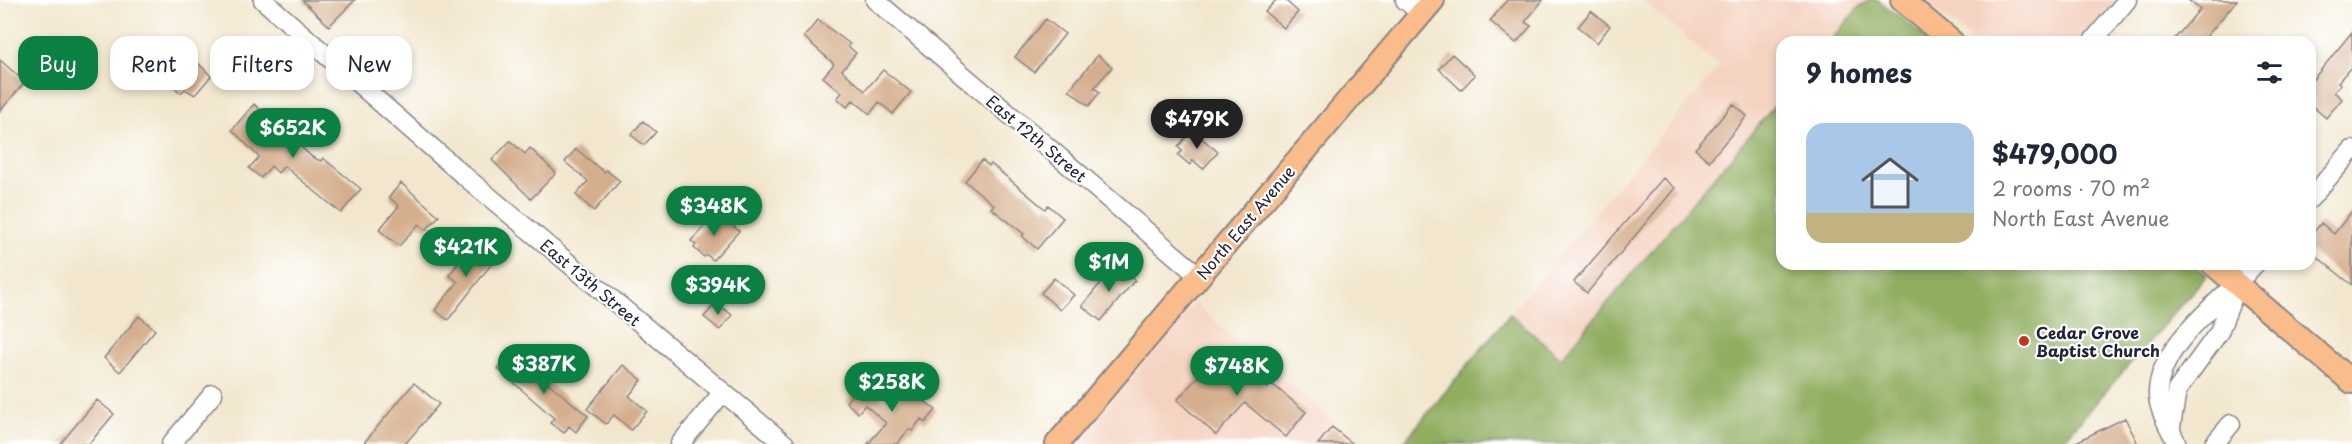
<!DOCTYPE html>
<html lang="en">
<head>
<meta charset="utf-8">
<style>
	:root { --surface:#fff; --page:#f2f2f3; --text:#1f2937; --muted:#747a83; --line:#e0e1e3; --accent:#0b8043 }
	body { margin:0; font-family:"Playpen Sans",sans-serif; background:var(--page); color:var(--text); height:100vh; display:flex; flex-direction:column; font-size:22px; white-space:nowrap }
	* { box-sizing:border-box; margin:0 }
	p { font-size:20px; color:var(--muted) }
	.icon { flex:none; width:33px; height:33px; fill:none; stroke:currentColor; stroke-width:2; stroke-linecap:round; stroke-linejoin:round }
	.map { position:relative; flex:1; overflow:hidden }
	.details { position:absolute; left:1776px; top:36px; width:540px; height:234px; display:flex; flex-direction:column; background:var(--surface); border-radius:18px; box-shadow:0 3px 9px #0003 }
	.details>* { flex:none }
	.banner { position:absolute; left:18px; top:36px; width:570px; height:54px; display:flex; gap:12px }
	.price { position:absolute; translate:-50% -51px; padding:0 14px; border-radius:21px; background:var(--accent); color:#fff; font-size:20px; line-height:39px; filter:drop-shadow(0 2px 3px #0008) }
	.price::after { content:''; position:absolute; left:50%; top:36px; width:18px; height:14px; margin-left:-9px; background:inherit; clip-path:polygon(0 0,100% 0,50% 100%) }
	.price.active { background:#222; color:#fff }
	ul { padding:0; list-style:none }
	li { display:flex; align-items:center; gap:18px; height:150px; padding:0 30px }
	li+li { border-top:2px solid var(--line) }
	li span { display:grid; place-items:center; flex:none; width:168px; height:120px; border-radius:18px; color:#555 }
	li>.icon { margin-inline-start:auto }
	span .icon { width:72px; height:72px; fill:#fffc; stroke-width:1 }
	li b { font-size:26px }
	h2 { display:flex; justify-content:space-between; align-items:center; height:72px; padding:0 30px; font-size:26px }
	.pill { padding:0 21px; border-radius:18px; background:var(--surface); box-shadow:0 3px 9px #0003; font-size:21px; line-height:54px }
	.pill.active { background:var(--accent); color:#fff }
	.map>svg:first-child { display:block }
</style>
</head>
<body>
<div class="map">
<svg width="2352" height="444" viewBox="0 0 2352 444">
	<rect width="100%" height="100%" fill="#fff"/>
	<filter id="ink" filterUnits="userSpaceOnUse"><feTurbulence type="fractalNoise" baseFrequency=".0167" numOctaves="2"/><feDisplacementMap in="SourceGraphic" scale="12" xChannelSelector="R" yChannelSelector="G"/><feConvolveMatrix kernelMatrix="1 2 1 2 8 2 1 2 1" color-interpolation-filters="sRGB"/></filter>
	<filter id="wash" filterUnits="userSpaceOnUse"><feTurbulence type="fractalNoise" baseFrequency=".008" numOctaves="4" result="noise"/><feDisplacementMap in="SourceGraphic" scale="24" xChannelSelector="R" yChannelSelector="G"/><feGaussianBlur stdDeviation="1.35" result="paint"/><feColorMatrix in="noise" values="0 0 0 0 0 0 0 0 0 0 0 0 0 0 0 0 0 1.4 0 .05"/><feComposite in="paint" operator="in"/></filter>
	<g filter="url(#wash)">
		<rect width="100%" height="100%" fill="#f2e7ce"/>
		<path fill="#f5d3c1" d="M1642,0H1870L1860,6L1829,42H1782V97L1561,358L1510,314L1719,66Z
			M1925,0H2115L2080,42H1974Z
			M1194,303L1359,444H1075Z"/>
		<path fill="#90ad60" stroke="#59684e" stroke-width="1.5" d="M1870,0H1878L1932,42H1829L1860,6Z
			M1782,97V264H2194L2207,275L2060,444H1402L1510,314L1561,358Z"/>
		<g id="blocks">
			<path fill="#d5af8d" d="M302,0H355L329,26Z
				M1276,0H1285L1298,12L1284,28L1265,12Z
				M1507,0H1543L1525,22L1531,26L1516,43L1490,21Z
				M2188,0H2237L2202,42H2172L2200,9Z
				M1591,11L1610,26L1597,43L1578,27Z
				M1046,19L1065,34L1034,72L1015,57Z
				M818,20L850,44L848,46L856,53L842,70L865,91L883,70L911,92L893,114L879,102L870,114L853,100L847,107L837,98L842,93L823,77L834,64L804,37Z
				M2352,32V66L2338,82L2341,84L2334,92L2342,99L2326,118L2310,104V83Z
				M166,38L182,51L184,49L211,76L195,95L185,89L181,93L155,72L159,67L149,58Z
				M1452,54L1475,75L1461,90L1439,69Z
				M1098,55L1112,67L1094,88L1100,92L1089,106L1069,90Z
				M0,60L25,82L0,111Z
				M254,104L312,157L321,161L323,158L361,189L341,213L284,166L278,173L271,166L261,178L249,168L259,157L232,130Z
				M1733,104L1747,116L1709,161L1695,149Z
				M643,121L656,132L644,145L631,135Z
				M1192,130L1218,152L1203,169L1193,160L1190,165L1178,155L1182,151L1178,147Z
				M510,141L525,154L530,148L556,173L531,199L492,160Z
				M576,149L604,172L606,170L620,181L594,211L576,195L588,181L565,162Z
				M982,160L989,166L991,164L1045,209L1048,205L1063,218L1037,249L1022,236L1024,234L991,208L994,205L965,181Z
				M1663,178L1675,188L1587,293L1574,282Z
				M401,183L439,216L426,230L419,224L399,246L379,230L399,206L389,197Z
				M2352,211V285L2310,251V237L2321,223L2334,234Z
				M717,212L739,231L713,260L707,255L704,257L694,248L696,245L691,241Z
				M476,241L497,257L448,320L435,310L458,282L449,275Z
				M1116,264L1135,280L1101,321L1082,306Z
				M1054,278L1074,295L1060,310L1041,293Z
				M716,303L732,315L720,330L704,317Z
				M139,316L155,330L120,372L104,358Z
				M1223,349L1268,388L1272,384L1306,412L1286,437L1245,403L1216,435L1177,400Z
				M512,353L588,416L576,432L569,426L564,433L550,423L554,418L498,369Z
				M623,365L642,380L629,396L647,411L631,430L614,415L606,424L587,409Z
				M414,383L439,404L405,444H363Z
				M862,383L892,407L908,388L936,410L925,423L921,419L912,431L909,429L897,444H868L886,423L865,405L858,413L846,402Z
				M97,400L114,414L89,444H60Z
				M2125,418L2138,444H2072Z
				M1332,427L1353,444H1318Z"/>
		</g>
	</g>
	<g filter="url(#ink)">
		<use href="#blocks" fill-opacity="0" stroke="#8a8484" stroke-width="1.5"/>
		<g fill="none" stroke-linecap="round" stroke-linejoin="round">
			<defs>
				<path id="minor" d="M263,0L462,174L785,444
					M875,0L1199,276
					M1405,0L1422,14
					M2092,42L2127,0
					M2310,199L2352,150
					M2171,427L2177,390L2219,332L2236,289
					M171,444L213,394
					M680,444L723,392
					M2177,444C2170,428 2157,409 2158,392C2160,342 2225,299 2255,264
					M2214,444L2231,424"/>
				<path id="major" d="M1902,0L1952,42
					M2213,264L2352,382
					M1057,444L1433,0"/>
			</defs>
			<use href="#minor" stroke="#8a8484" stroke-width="21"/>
			<use href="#major" stroke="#8a8484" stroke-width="26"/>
			<use href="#minor" stroke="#fff" stroke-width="18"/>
			<use href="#major" stroke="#f9bc8a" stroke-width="22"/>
		</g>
	</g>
	<circle fill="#c8321e" stroke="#fff" stroke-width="2" cx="2024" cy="341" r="6"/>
	<g text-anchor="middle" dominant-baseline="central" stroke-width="4.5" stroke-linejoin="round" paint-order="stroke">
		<g font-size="16" fill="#22223b" stroke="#fff">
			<text transform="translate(1037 138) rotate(40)">East 12th Street</text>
			<text transform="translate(1245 222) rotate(-50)">North East Avenue</text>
			<text transform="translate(591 282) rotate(40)">East 13th Street</text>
		</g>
		<g font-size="16" font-weight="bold" fill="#22223b" stroke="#fff" text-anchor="start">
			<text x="2036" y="332">Cedar Grove<tspan x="2036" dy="18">Baptist Church</tspan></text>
		</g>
	</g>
</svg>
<b class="price active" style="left:1197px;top:150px">$479K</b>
<b class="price" style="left:293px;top:159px">$652K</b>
<b class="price" style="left:714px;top:237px">$348K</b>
<b class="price" style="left:466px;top:278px">$421K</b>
<b class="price" style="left:1109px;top:293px">$1M</b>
<b class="price" style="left:718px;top:316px">$394K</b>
<b class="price" style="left:544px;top:395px">$387K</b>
<b class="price" style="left:1237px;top:397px">$748K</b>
<b class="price" style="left:892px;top:413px">$258K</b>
<div class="banner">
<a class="pill active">Buy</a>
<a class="pill">Rent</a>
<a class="pill">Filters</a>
<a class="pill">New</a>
</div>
<section class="details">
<h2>9 homes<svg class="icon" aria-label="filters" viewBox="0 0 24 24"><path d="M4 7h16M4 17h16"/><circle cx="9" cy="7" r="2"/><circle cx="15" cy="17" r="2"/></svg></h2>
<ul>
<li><span style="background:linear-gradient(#a9c7e8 75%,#c2b280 0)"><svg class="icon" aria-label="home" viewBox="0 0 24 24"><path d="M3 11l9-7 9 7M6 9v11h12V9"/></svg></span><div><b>$479,000</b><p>2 rooms · 70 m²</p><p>North East Avenue</p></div></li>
</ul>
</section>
</div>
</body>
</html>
